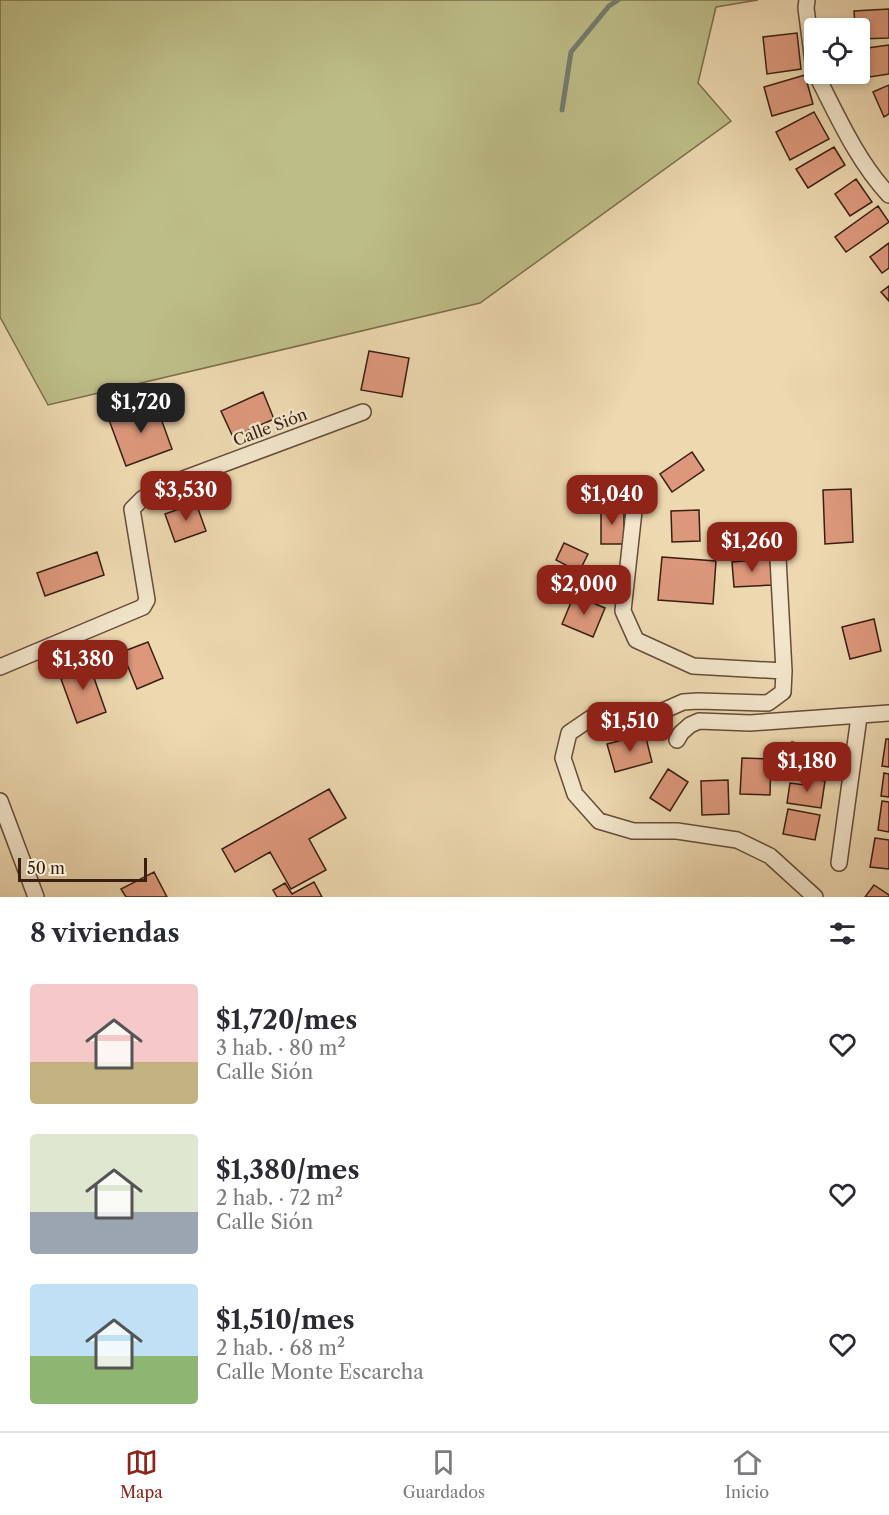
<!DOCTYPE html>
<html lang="es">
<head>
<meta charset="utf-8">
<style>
	:root { --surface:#fff; --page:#f2f2f3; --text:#2b2b33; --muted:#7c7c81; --line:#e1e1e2; --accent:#8f2418 }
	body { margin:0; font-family:"Libre Caslon Text",serif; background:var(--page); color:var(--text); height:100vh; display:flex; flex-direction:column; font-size:22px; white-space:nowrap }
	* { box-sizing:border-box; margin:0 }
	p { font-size:20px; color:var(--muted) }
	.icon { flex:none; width:33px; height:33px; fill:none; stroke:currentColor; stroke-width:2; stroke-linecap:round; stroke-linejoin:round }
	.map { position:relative; height:897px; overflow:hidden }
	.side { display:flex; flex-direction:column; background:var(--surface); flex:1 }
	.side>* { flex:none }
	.controls { position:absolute; left:804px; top:18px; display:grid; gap:12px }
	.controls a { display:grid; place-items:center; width:66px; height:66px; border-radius:6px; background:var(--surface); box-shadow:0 3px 9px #0003; font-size:30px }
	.scale { position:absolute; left:18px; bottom:15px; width:129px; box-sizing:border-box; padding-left:6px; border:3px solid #391f11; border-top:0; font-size:16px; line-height:21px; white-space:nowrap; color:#391f11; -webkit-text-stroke:4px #f3e6cc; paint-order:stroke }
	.price { position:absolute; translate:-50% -51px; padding:0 14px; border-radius:12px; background:var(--accent); color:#fff; font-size:20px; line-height:39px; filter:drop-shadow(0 2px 3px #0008) }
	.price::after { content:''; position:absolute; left:50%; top:36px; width:18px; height:14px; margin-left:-9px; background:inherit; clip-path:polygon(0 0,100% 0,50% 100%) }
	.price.selected { background:#222; color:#fff }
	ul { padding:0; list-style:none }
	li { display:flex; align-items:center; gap:18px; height:150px; padding:0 30px }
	li span { display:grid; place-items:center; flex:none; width:168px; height:120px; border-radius:6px; color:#555 }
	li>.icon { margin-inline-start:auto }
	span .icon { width:72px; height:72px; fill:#fffc; stroke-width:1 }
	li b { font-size:26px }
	h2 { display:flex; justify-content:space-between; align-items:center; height:72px; padding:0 30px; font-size:26px }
	.menu { display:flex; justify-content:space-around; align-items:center; height:84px; border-top:2px solid var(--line); background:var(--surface); font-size:16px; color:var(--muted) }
	.menu a { display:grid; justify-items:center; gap:3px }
	.menu .selected { color:var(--accent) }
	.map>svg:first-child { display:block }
</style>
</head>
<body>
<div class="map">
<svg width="889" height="897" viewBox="0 0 889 897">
	<rect width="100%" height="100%" fill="#edd8b0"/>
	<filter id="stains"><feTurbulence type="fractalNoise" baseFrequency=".00333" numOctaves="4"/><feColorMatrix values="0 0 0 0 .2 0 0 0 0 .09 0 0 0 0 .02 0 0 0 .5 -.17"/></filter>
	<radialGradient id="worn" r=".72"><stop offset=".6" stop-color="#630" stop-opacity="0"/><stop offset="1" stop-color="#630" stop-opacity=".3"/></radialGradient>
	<path fill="#bdbd87" stroke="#7b6e4c" stroke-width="1.5" d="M0,0H758L716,7L698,83L731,121L480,303L48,405L0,317Z"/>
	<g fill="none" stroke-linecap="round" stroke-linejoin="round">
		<path stroke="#737b6f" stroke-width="5" d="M562,110L571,52L609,6L618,0"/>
	</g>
	<path fill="#dd987c" stroke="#391f11" stroke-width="1.5" d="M889,9V38L860,39V28H855L854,11Z
		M797,33L801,69L767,74L763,37Z
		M889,45V74L863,78L860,49Z
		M805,75L813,104L772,116L764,87Z
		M889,85V114L884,117L873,92Z
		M814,112L829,139L790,160L776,132Z
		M834,147L845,165L808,188L796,169Z
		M856,179L872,202L850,216L835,194Z
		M878,206L889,222L846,252L835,237Z
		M889,243V268L882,273L870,257Z
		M889,286V301L881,292Z
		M369,351L409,358L402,397L361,390Z
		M263,392L274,419L233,437L221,411Z
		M155,402L172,449L126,466L109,420Z
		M692,452L704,470L672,492L660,474Z
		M851,489L853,542L825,544L823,490Z
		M196,503L206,531L175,542L165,514Z
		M601,509H624V544H601Z
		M699,510L700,541L672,542L671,511Z
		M731,530H771V556H731Z
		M564,543L588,554L579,572L556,560Z
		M97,552L104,575L45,596L37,573Z
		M662,557L716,561L713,604L658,600Z
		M770,559L772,585L734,587L732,562Z
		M574,595L605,608L593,637L562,624Z
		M874,619L881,651L850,659L842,627Z
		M148,642L163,678L137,689L122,652Z
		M86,655L106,712L77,723L61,679L74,674L70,661Z
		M645,734L652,762L615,772L607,744Z
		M886,739H889V767L882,766Z
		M792,742L831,750L825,778L807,774L809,764L788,759Z
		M742,758L771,759L770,795L740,794Z
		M668,769L688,782L670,811L650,798Z
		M884,773L889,774V797L881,796Z
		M806,778L825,781L821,808L787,803L790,783L805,785Z
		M728,780L729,814L702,815L701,781Z
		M329,789L346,818L309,839L326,870L291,889L270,852L235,872L222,849Z
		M882,801L889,802V832L878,830Z
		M788,809L820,815L815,840L783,834Z
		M875,838L889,840V869L870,867Z
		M154,872L167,897H126L121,889Z
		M314,882L322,897H277L273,890L285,883L292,894Z
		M874,885L889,895V897H865Z"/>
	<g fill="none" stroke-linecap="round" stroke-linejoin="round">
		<defs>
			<path id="minor" d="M807,0L806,8L814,70
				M816,74C837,115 857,161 889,195
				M634,511L623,611L636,640L693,666L784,671L783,692L768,703L698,701L683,702L665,710L645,714L607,713L594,716L569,733L563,758L575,794L599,821L633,831H677L737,840L770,856L815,897
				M778,558L784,671
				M0,667L143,607L147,600L132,509L142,499L159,488L363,412
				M677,740L681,733L690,725L699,721L750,723L889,713
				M0,801L36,897
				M839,863L859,717"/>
		</defs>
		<use href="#minor" stroke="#664d39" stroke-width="18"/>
		<use href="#minor" stroke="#f3e6cc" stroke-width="15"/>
	</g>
	<g text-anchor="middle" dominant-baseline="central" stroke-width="5" stroke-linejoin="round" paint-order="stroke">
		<g font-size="16" fill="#391f11" stroke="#f3e6cc">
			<text transform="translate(270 427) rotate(-21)">Calle Sión</text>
		</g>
	</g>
	<rect width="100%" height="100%" filter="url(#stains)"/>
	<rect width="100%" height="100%" fill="url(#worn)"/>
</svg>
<div class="controls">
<a><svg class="icon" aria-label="locate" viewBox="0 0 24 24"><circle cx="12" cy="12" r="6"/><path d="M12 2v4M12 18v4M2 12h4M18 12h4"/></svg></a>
</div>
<div class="scale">50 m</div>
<b class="price selected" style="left:141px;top:434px">$1,720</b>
<b class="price" style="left:186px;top:522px">$3,530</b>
<b class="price" style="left:612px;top:526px">$1,040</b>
<b class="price" style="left:752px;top:573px">$1,260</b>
<b class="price" style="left:584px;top:616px">$2,000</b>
<b class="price" style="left:83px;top:691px">$1,380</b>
<b class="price" style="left:630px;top:753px">$1,510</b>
<b class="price" style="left:807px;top:793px">$1,180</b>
</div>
<section class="side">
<h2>8 viviendas<svg class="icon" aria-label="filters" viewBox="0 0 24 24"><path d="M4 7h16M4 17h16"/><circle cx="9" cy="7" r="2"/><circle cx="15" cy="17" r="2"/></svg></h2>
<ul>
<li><span style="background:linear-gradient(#f6c9c9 65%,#c2b280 0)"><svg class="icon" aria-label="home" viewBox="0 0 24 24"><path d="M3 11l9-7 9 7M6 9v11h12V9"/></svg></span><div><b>$1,720/mes</b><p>3 hab. · 80 m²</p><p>Calle Sión</p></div><svg class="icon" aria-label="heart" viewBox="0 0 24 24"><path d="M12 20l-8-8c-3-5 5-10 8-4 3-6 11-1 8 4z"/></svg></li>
<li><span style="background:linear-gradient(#dfe7d0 65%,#9aa5b1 0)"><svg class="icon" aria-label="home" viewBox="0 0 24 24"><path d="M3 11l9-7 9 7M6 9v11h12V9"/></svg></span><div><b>$1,380/mes</b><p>2 hab. · 72 m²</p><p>Calle Sión</p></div><svg class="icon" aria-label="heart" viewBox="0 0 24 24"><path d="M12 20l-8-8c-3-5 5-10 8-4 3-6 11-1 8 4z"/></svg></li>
<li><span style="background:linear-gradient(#bfe0f5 60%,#8fb573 0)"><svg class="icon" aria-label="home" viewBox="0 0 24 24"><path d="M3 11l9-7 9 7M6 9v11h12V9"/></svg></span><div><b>$1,510/mes</b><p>2 hab. · 68 m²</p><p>Calle Monte Escarcha</p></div><svg class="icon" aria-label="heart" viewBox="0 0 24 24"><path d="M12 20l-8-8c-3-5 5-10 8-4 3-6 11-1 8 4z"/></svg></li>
</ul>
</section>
<nav class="menu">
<a class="selected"><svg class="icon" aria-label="map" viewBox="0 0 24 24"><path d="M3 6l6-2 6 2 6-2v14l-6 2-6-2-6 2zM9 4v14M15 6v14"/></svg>Mapa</a>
<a><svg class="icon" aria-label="saved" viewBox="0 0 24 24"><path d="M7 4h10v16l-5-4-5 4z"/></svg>Guardados</a>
<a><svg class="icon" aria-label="home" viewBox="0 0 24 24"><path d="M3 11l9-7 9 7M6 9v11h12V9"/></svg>Inicio</a>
</nav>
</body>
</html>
